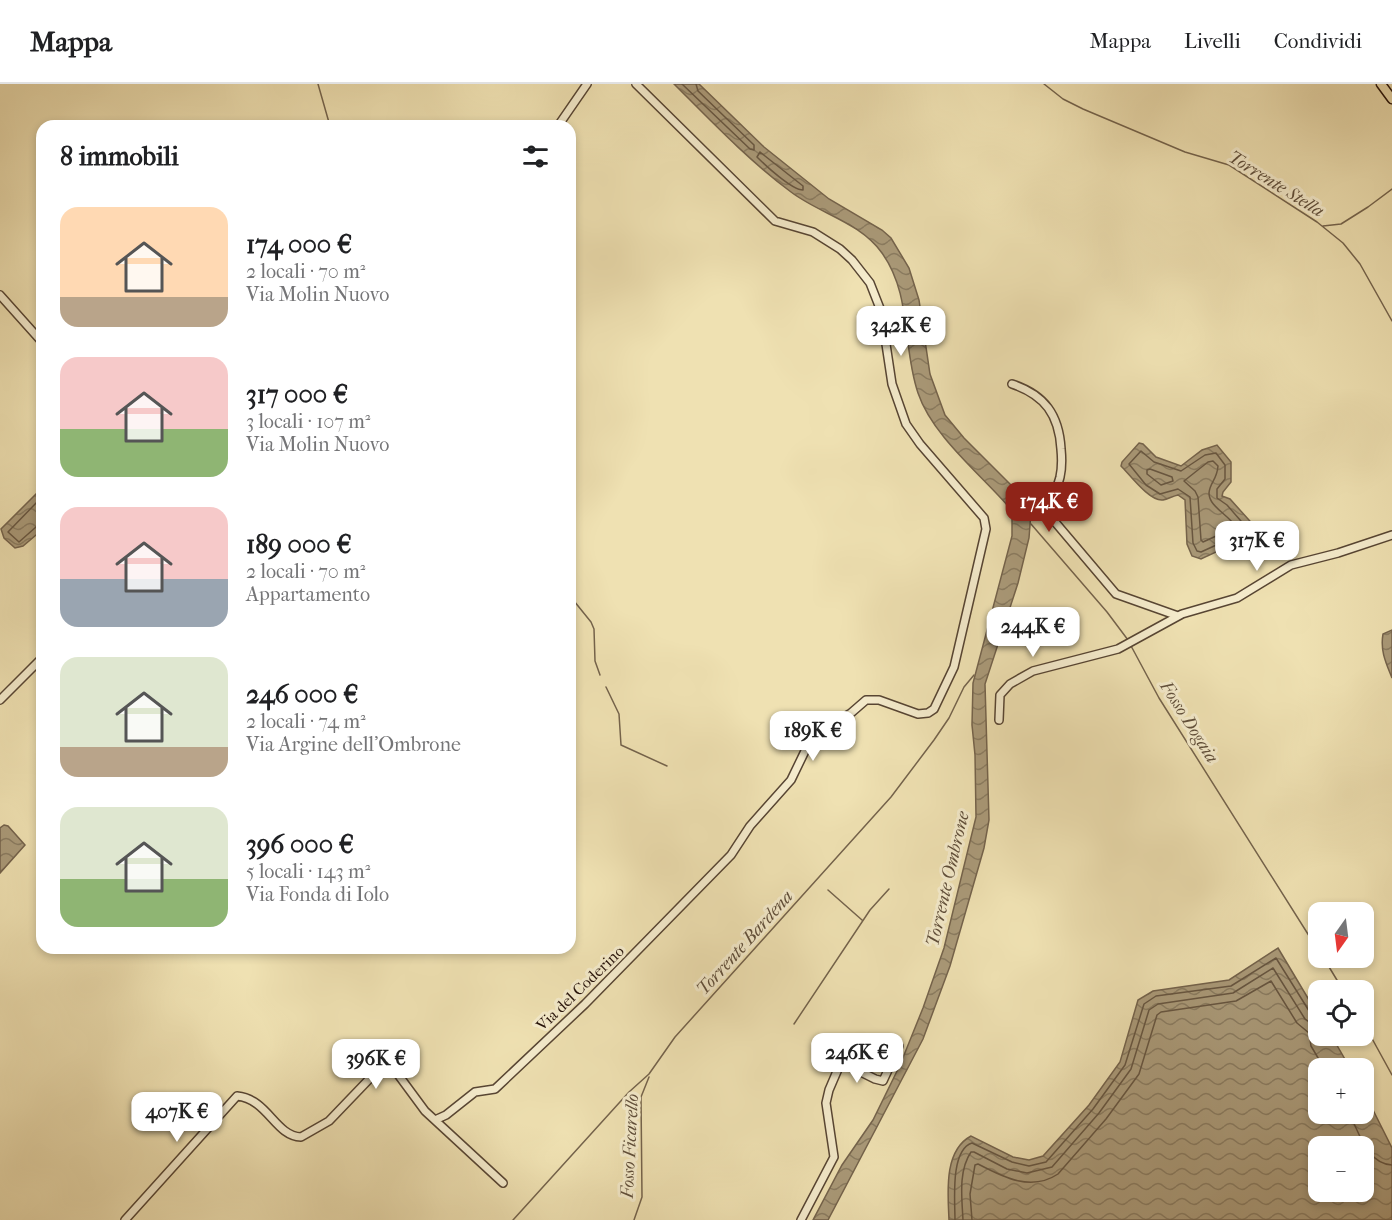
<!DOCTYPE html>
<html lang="it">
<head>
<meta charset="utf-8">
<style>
	:root { --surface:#fff; --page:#f6f6f6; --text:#202124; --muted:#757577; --line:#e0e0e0; --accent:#8f2418 }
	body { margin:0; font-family:"IM FELL French Canon",serif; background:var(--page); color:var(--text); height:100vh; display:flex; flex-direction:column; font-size:22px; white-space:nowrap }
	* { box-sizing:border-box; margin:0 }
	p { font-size:20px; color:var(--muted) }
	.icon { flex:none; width:33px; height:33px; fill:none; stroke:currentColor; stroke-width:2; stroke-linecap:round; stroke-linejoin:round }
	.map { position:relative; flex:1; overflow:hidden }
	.side { position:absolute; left:36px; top:36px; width:540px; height:834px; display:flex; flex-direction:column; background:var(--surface); border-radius:18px; box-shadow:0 3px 9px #0003 }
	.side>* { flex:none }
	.needle { width:39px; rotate:194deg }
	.controls { position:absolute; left:1308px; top:818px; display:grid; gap:12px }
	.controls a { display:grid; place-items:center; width:66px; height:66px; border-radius:12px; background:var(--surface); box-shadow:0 3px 9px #0003; font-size:30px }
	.price { position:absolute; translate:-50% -51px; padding:0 14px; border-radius:12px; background:#fff; color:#222; font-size:20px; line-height:39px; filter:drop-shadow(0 2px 3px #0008) }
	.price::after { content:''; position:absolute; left:50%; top:36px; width:18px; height:14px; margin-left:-9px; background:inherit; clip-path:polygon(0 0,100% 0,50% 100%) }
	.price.selected { background:var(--accent); color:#fff }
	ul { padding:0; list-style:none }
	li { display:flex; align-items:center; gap:18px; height:150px; padding:0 24px }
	li span { display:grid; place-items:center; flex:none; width:168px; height:120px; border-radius:18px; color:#555 }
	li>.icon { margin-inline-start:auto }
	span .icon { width:72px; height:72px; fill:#fffc; stroke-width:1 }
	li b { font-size:26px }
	h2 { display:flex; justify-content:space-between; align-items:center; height:72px; padding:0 24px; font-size:26px }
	header { display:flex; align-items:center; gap:36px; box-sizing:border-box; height:84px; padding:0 30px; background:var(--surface); border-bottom:2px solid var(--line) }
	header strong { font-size:28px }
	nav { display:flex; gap:33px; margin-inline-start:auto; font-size:21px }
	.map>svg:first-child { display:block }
</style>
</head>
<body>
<header>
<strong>Mappa</strong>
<nav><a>Mappa</a><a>Livelli</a><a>Condividi</a></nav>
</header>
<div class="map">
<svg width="1392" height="1136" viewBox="0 0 1392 1136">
	<defs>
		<pattern id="water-waves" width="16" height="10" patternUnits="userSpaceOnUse" patternTransform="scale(1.5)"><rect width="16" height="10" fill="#aa9a79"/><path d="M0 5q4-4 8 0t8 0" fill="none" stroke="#8a7c61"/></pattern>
	</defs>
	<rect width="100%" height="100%" fill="#efe1b2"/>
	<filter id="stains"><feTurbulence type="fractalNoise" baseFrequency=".00333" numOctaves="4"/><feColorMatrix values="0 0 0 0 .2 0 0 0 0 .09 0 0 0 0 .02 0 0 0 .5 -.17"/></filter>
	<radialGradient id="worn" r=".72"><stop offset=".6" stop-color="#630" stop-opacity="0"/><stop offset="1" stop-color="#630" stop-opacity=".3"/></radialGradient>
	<path fill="url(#water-waves)" stroke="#74634c" stroke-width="1.5" fill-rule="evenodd" d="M674,0H699L764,63L829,115L882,146L891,154L909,184L919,216L930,290L945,331L964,354L1022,412L1031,428L1029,454L1018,499L985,600L989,736L984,764L950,882L923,955L828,1136H813L842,1081L873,1036L900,981L923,924L944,864L976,733L975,671L972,641L973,599L1012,452V429L1008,422C979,389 932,351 918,309C902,262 912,211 882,169C860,138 820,130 791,108C748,76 711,37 674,0Z
		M1139,359L1143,360L1156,373L1181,382L1202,366L1217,361L1231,378V398L1223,408L1222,412L1230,415L1258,446L1255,450L1201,475L1192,472L1187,460L1185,416L1178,411C1173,412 1168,415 1163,416C1150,418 1130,391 1121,382L1122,378Z
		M37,409H41L42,413V446L23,462L15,464L4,454L1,445Z
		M1392,546V594C1386,579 1380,567 1383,550Z
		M4,741L8,742L25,761L0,789V744Z
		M1278,864L1318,931V951H1331L1350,984H1318V1029H1364V1008L1392,1064V1136H949C948,1110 943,1067 971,1052L1013,1073L1029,1076L1043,1072L1089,1021L1120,978L1138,916L1153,907L1229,896ZM1318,1062H1364V1107H1318Z"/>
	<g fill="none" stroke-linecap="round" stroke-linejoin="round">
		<path stroke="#675641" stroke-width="1.5" d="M682,0L750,65L754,66V61L698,7L696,0
			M760,68L803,102V106C792,106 766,82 757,73Z
			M1141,367L1154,378L1181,387L1205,371L1216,369L1225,381V395L1217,405V414L1227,421L1247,444V447L1201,468L1197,467L1193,459L1190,413L1178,405L1160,410L1146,401L1129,380Z
			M1213,377L1218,382C1217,396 1210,398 1209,409C1209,423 1228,430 1236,443L1203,458L1201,456L1198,413L1195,407L1184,397L1208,378Z
			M1150,385L1172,393L1173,397L1161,401L1147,390V386Z
			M42,415L39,416L8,448L19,458L36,443L42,442
			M1349,1029C1359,1048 1367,1080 1392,1081
			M955,1136C955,1117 950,1066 972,1059L1012,1078L1029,1082L1046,1078L1093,1025L1125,981L1144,920L1156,912L1231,902L1276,874L1311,930L1318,933
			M963,1136C962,1115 958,1087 971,1068H974L1007,1085L1027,1089L1052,1083L1099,1029L1131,985L1149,926L1158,920L1233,909L1273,884L1305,935L1311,939L1318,940
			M972,1136L970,1110L975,1081L978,1080C1003,1093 1031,1108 1058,1090L1106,1035L1139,990L1157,931L1161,928L1236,917L1271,897L1297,939L1309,949L1311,962L1324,984"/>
		<path stroke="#74634c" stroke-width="1.5" d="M318,0L330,42
			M1044,0L1063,15L1083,25L1185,68L1229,81L1317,138L1343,159L1360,180L1392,237
			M1323,142L1341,140L1368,123L1392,105
			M1031,440L1107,528L1128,556
			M570,512L591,538L594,545L595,577L600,591
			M1130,560L1159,614L1318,866
			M606,603L619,630L621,661L667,682
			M828,806L862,836
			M1323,873L1343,906
			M794,940L870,826L889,805
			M1364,940L1392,991
			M513,1136L629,1008L649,990L675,953L891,713L934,656L949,634L964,603L974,591
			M634,1136L642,1113L641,1013L649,993"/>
		<defs>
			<path id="minor" d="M558,42L587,0
				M0,211L42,258
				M1012,300C1045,311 1059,331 1061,365C1062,375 1062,384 1060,393C1056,409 1046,423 1055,438L1116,510L1178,532
				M0,616L42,574
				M999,636L1000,611L1010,600L1033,587L1118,565L1182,530L1237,514L1291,481L1338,469L1392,451
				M435,1036L446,1031L475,1008L495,1005L585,920L731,771L750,742L791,696L805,667L823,645L851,629L866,616H879L918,630L928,629L934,625L954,583L986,445L984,434L920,360L906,340L892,300L881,227L870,199L852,176L840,165L813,148L775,137L636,0
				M125,1136L237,1012C268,1015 275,1052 301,1053L329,1037L376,988L385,982L394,985L425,1027L503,1099
				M801,1136L834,1073L826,1019L829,1006L841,978L875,995L883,997L899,962"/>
			<path id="major" d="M1381,0L1392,15"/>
		</defs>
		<use href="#minor" stroke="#574533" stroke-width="10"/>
		<use href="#major" stroke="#241109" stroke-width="11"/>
		<use href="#minor" stroke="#f5eccd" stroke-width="7"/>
		<use href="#major" stroke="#efe1b2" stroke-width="8"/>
	</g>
	<g text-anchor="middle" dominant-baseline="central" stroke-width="6" stroke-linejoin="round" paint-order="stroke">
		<g font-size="16" fill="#241109" stroke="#f5eccd">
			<text transform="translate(580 904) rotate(-44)">Via del Coderino</text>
		</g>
		<g font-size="18" font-style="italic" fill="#604f3b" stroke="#f5eccd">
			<text transform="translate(1276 100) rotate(32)">Torrente Stella</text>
			<text transform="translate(1189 638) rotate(58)">Fosso Dogaia</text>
			<text transform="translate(948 795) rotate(-77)">Torrente Ombrone</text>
			<text transform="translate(745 859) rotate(-48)">Torrente Bardena</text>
			<text transform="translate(630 1062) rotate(-87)">Fosso Ficarello</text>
		</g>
	</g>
	<rect width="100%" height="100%" filter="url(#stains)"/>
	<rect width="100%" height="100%" fill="url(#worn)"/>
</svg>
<div class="controls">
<a><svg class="needle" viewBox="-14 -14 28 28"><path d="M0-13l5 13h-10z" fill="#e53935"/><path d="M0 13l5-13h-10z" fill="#757577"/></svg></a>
<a><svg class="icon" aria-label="locate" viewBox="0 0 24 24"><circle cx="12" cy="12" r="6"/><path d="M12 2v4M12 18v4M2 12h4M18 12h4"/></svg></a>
<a>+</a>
<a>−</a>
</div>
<b class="price" style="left:901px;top:273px">342K €</b>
<b class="price selected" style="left:1049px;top:449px">174K €</b>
<b class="price" style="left:1257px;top:488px">317K €</b>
<b class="price" style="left:1033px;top:574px">244K €</b>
<b class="price" style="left:813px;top:678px">189K €</b>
<b class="price" style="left:857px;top:1000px">246K €</b>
<b class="price" style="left:376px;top:1006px">396K €</b>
<b class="price" style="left:177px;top:1059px">407K €</b>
<section class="side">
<h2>8 immobili<svg class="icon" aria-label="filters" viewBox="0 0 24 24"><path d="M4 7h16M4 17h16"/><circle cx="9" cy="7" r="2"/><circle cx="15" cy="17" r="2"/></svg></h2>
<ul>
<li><span style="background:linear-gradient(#ffd9b3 75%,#b9a48a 0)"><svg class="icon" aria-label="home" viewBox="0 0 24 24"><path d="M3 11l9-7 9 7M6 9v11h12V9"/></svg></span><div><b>174 000 €</b><p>2 locali · 70 m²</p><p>Via Molin Nuovo</p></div></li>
<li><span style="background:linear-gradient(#f6c9c9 60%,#8fb573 0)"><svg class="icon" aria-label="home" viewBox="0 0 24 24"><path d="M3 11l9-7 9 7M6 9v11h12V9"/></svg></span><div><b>317 000 €</b><p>3 locali · 107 m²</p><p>Via Molin Nuovo</p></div></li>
<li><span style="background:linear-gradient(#f6c9c9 60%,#9aa5b1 0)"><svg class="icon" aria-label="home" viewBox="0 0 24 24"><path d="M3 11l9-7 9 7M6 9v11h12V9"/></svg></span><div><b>189 000 €</b><p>2 locali · 70 m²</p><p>Appartamento</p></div></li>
<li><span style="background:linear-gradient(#dfe7d0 75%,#b9a48a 0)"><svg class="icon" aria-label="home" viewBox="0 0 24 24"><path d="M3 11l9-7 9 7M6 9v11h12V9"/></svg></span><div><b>246 000 €</b><p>2 locali · 74 m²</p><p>Via Argine dell'Ombrone</p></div></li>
<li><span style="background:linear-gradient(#dfe7d0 60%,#8fb573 0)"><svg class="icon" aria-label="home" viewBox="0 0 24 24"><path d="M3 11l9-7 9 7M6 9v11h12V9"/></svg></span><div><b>396 000 €</b><p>5 locali · 143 m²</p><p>Via Fonda di Iolo</p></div></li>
</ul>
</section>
</div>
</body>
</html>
